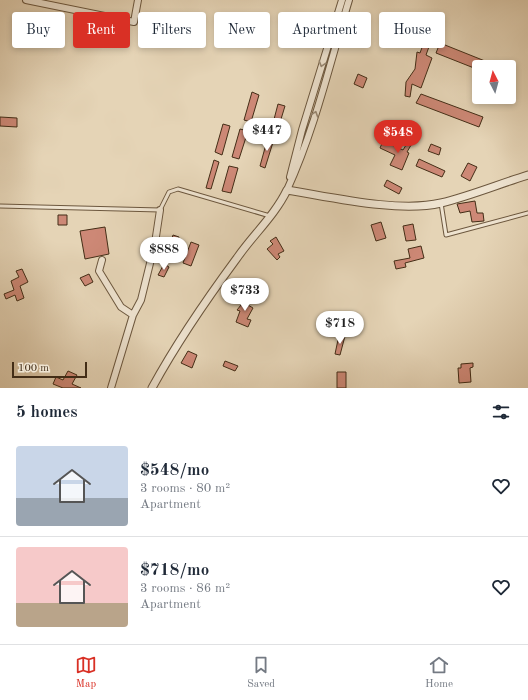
<!DOCTYPE html>
<html lang="en">
<head>
<meta charset="utf-8">
<style>
	:root { --surface:#fff; --page:#f6f6f7; --text:#1f2937; --muted:#747a83; --line:#e0e1e3; --accent:#d93025 }
	body { margin:0; font-family:"Old Standard TT",serif; background:var(--page); color:var(--text); height:100vh; display:flex; flex-direction:column; font-size:15px; white-space:nowrap }
	* { box-sizing:border-box; margin:0 }
	p { font-size:13px; color:var(--muted) }
	.icon { flex:none; width:22px; height:22px; fill:none; stroke:currentColor; stroke-width:2; stroke-linecap:round; stroke-linejoin:round }
	.map { position:relative; height:388px; overflow:hidden }
	.sheet { display:flex; flex-direction:column; background:var(--surface); flex:1 }
	.sheet>* { flex:none }
	.hud { position:absolute; left:12px; top:12px; width:504px; height:36px; display:flex; gap:8px }
	.needle { width:26px; rotate:354deg }
	.buttons { position:absolute; left:472px; top:60px; display:grid; gap:8px }
	.buttons a { display:grid; place-items:center; width:44px; height:44px; border-radius:4px; background:var(--surface); box-shadow:0 2px 6px #0003; font-size:20px }
	.scale { position:absolute; left:12px; bottom:10px; width:75px; box-sizing:border-box; padding-left:4px; border:2px solid #432d16; border-top:0; font-size:11px; line-height:14px; white-space:nowrap; color:#432d16; -webkit-text-stroke:3px #eee3d0; paint-order:stroke }
	.price { position:absolute; translate:-50% -34px; padding:0 9px; border-radius:14px; background:#fff; color:#222; font-size:13px; line-height:26px; filter:drop-shadow(0 1px 2px #0008) }
	.price::after { content:''; position:absolute; left:50%; top:24px; width:12px; height:9px; margin-left:-6px; background:inherit; clip-path:polygon(0 0,100% 0,50% 100%) }
	.price.selected { background:var(--accent); color:#fff }
	ul { padding:0; list-style:none }
	li { display:flex; align-items:center; gap:12px; height:100px; padding:0 16px }
	li+li { border-top:1px solid var(--line) }
	li span { display:grid; place-items:center; flex:none; width:112px; height:80px; border-radius:4px; color:#555 }
	li>.icon { margin-inline-start:auto }
	span .icon { width:48px; height:48px; fill:#fffc; stroke-width:1 }
	li b { font-size:17px }
	h2 { display:flex; justify-content:space-between; align-items:center; height:48px; padding:0 16px; font-size:17px }
	.pill { padding:0 14px; border-radius:4px; background:var(--surface); box-shadow:0 2px 6px #0003; font-size:14px; line-height:36px }
	.pill.selected { background:var(--accent); color:#fff }
	.dock { display:flex; justify-content:space-around; align-items:center; height:56px; border-top:1px solid var(--line); background:var(--surface); font-size:11px; color:var(--muted) }
	.dock a { display:grid; justify-items:center; gap:2px }
	.dock .selected { color:var(--accent) }
	.map>svg:first-child { display:block }
</style>
</head>
<body>
<div class="map">
<svg width="528" height="388" viewBox="0 0 528 388">
	<rect width="100%" height="100%" fill="#e5d4b6"/>
	<filter id="stains"><feTurbulence type="fractalNoise" baseFrequency=".005" numOctaves="4"/><feColorMatrix values="0 0 0 0 .2 0 0 0 0 .09 0 0 0 0 .02 0 0 0 .5 -.17"/></filter>
	<radialGradient id="worn" r=".72"><stop offset=".6" stop-color="#630" stop-opacity="0"/><stop offset="1" stop-color="#630" stop-opacity=".3"/></radialGradient>
	<path fill="#cd8876" stroke="#432d16" d="M424,42L430,44L426,55L432,58L421,88L412,84L410,97L405,96L406,82L415,69L417,52L420,53Z
		M440,43L500,67H479V70L436,53Z
		M358,74L367,78L363,88L354,84Z
		M252,92L259,95L251,122L244,120Z
		M421,94L483,117L479,127L416,103Z
		M278,104L285,106L278,129L272,127Z
		M0,117L17,118V127L0,126Z
		M223,124L230,126L222,155L215,152Z
		M240,129L248,131L239,159L232,157Z
		M268,137L274,139L265,168L260,166Z
		M411,137L414,140L407,152L409,153L402,170L390,165L395,155L380,148L383,141L403,150Z
		M431,144L441,148L439,155L428,151Z
		M419,159L445,171L442,177L416,166Z
		M214,160L219,162L211,189L206,188Z
		M468,163L477,167L470,181L461,176Z
		M229,166L238,168L231,193L222,191Z
		M387,180L402,188L399,194L384,186Z
		M475,201L477,213H483L484,221L472,222L470,211L460,213L457,204Z
		M58,215H67V225H58Z
		M381,222L386,238L376,241L371,225Z
		M413,224L416,240L406,241L403,226Z
		M105,227L109,254L85,259L80,231Z
		M173,235L179,237L172,257L166,255Z
		M276,237L284,251L278,254L280,257L277,260L267,249L273,244L270,241Z
		M191,242L199,245L191,266L183,263Z
		M421,246L424,258L405,263L406,267L396,269L394,261L410,258L408,249Z
		M164,264L169,267L164,277L158,275Z
		M22,269L28,282L20,286L24,298L17,301L15,295L6,299L4,294L14,290L11,281L19,277L16,271Z
		M89,274L93,282L85,286L80,278Z
		M249,295L253,297L248,305L253,308L247,319L251,320L248,327L236,322L240,311L237,310Z
		M339,335L345,336L340,355L335,354Z
		M188,351L197,355L192,368L181,363Z
		M225,361L238,366L235,371L223,366Z
		M473,363V367L470,368L471,382L459,383L458,368H461V364Z
		M68,371L77,375L72,384L81,388H63L53,384L56,377L63,380Z
		M337,372H346V388H337Z"/>
	<g fill="none" stroke-linecap="round" stroke-linejoin="round">
		<defs>
			<path id="service" d="M441,203L446,235L528,213
				M0,206L160,210L169,192L178,189L270,216"/>
			<path id="minor" d="M26,0L134,22L138,0
				M290,177L302,130L342,0
				M287,190C315,129 330,63 349,0
				M102,260L99,271L121,307L133,315
				M111,388L133,315L141,300L155,243L160,210"/>
			<path id="tertiary" d="M152,388C177,342 206,300 237,258C253,235 275,215 287,190C331,197 399,213 441,203C470,196 499,184 528,175"/>
		</defs>
		<use href="#service" stroke="#6c573e" stroke-width="5"/>
		<use href="#minor" stroke="#6c573e" stroke-width="8"/>
		<use href="#tertiary" stroke="#6c573e" stroke-width="9"/>
		<use href="#service" stroke="#eee3d0" stroke-width="3"/>
		<use href="#minor" stroke="#eee3d0" stroke-width="6"/>
		<use href="#tertiary" stroke="#eee3d0" stroke-width="7"/>
	</g>
	<defs><path id="oneway-chevron" d="M-2-3.5L2.5 0L-2 3.5" fill="none" stroke-width="1.6" stroke-linecap="round" stroke-linejoin="round"/></defs>
	<g stroke="#988873">
		<use href="#oneway-chevron" transform="translate(322 64) rotate(107)"/>
		<use href="#oneway-chevron" transform="translate(315 114) rotate(-72)"/>
	</g>
	<rect width="100%" height="100%" filter="url(#stains)"/>
	<rect width="100%" height="100%" fill="url(#worn)"/>
</svg>
<div class="buttons">
<a><svg class="needle" viewBox="-14 -14 28 28"><path d="M0-13l5 13h-10z" fill="#e53935"/><path d="M0 13l5-13h-10z" fill="#747a83"/></svg></a>
</div>
<div class="scale">100 m</div>
<b class="price" style="left:267px;top:152px">$447</b>
<b class="price selected" style="left:398px;top:154px">$548</b>
<b class="price" style="left:164px;top:271px">$888</b>
<b class="price" style="left:245px;top:312px">$733</b>
<b class="price" style="left:340px;top:345px">$718</b>
<div class="hud">
<a class="pill">Buy</a>
<a class="pill selected">Rent</a>
<a class="pill">Filters</a>
<a class="pill">New</a>
<a class="pill">Apartment</a>
<a class="pill">House</a>
</div>
</div>
<section class="sheet">
<h2>5 homes<svg class="icon" aria-label="filters" viewBox="0 0 24 24"><path d="M4 7h16M4 17h16"/><circle cx="9" cy="7" r="2"/><circle cx="15" cy="17" r="2"/></svg></h2>
<ul>
<li><span style="background:linear-gradient(#c9d6e8 65%,#9aa5b1 0)"><svg class="icon" aria-label="home" viewBox="0 0 24 24"><path d="M3 11l9-7 9 7M6 9v11h12V9"/></svg></span><div><b>$548/mo</b><p>3 rooms · 80 m²</p><p>Apartment</p></div><svg class="icon" aria-label="heart" viewBox="0 0 24 24"><path d="M12 20l-8-8c-3-5 5-10 8-4 3-6 11-1 8 4z"/></svg></li>
<li><span style="background:linear-gradient(#f6c9c9 70%,#b9a48a 0)"><svg class="icon" aria-label="home" viewBox="0 0 24 24"><path d="M3 11l9-7 9 7M6 9v11h12V9"/></svg></span><div><b>$718/mo</b><p>3 rooms · 86 m²</p><p>Apartment</p></div><svg class="icon" aria-label="heart" viewBox="0 0 24 24"><path d="M12 20l-8-8c-3-5 5-10 8-4 3-6 11-1 8 4z"/></svg></li>
</ul>
</section>
<nav class="dock">
<a class="selected"><svg class="icon" aria-label="map" viewBox="0 0 24 24"><path d="M3 6l6-2 6 2 6-2v14l-6 2-6-2-6 2zM9 4v14M15 6v14"/></svg>Map</a>
<a><svg class="icon" aria-label="saved" viewBox="0 0 24 24"><path d="M7 4h10v16l-5-4-5 4z"/></svg>Saved</a>
<a><svg class="icon" aria-label="home" viewBox="0 0 24 24"><path d="M3 11l9-7 9 7M6 9v11h12V9"/></svg>Home</a>
</nav>
</body>
</html>
